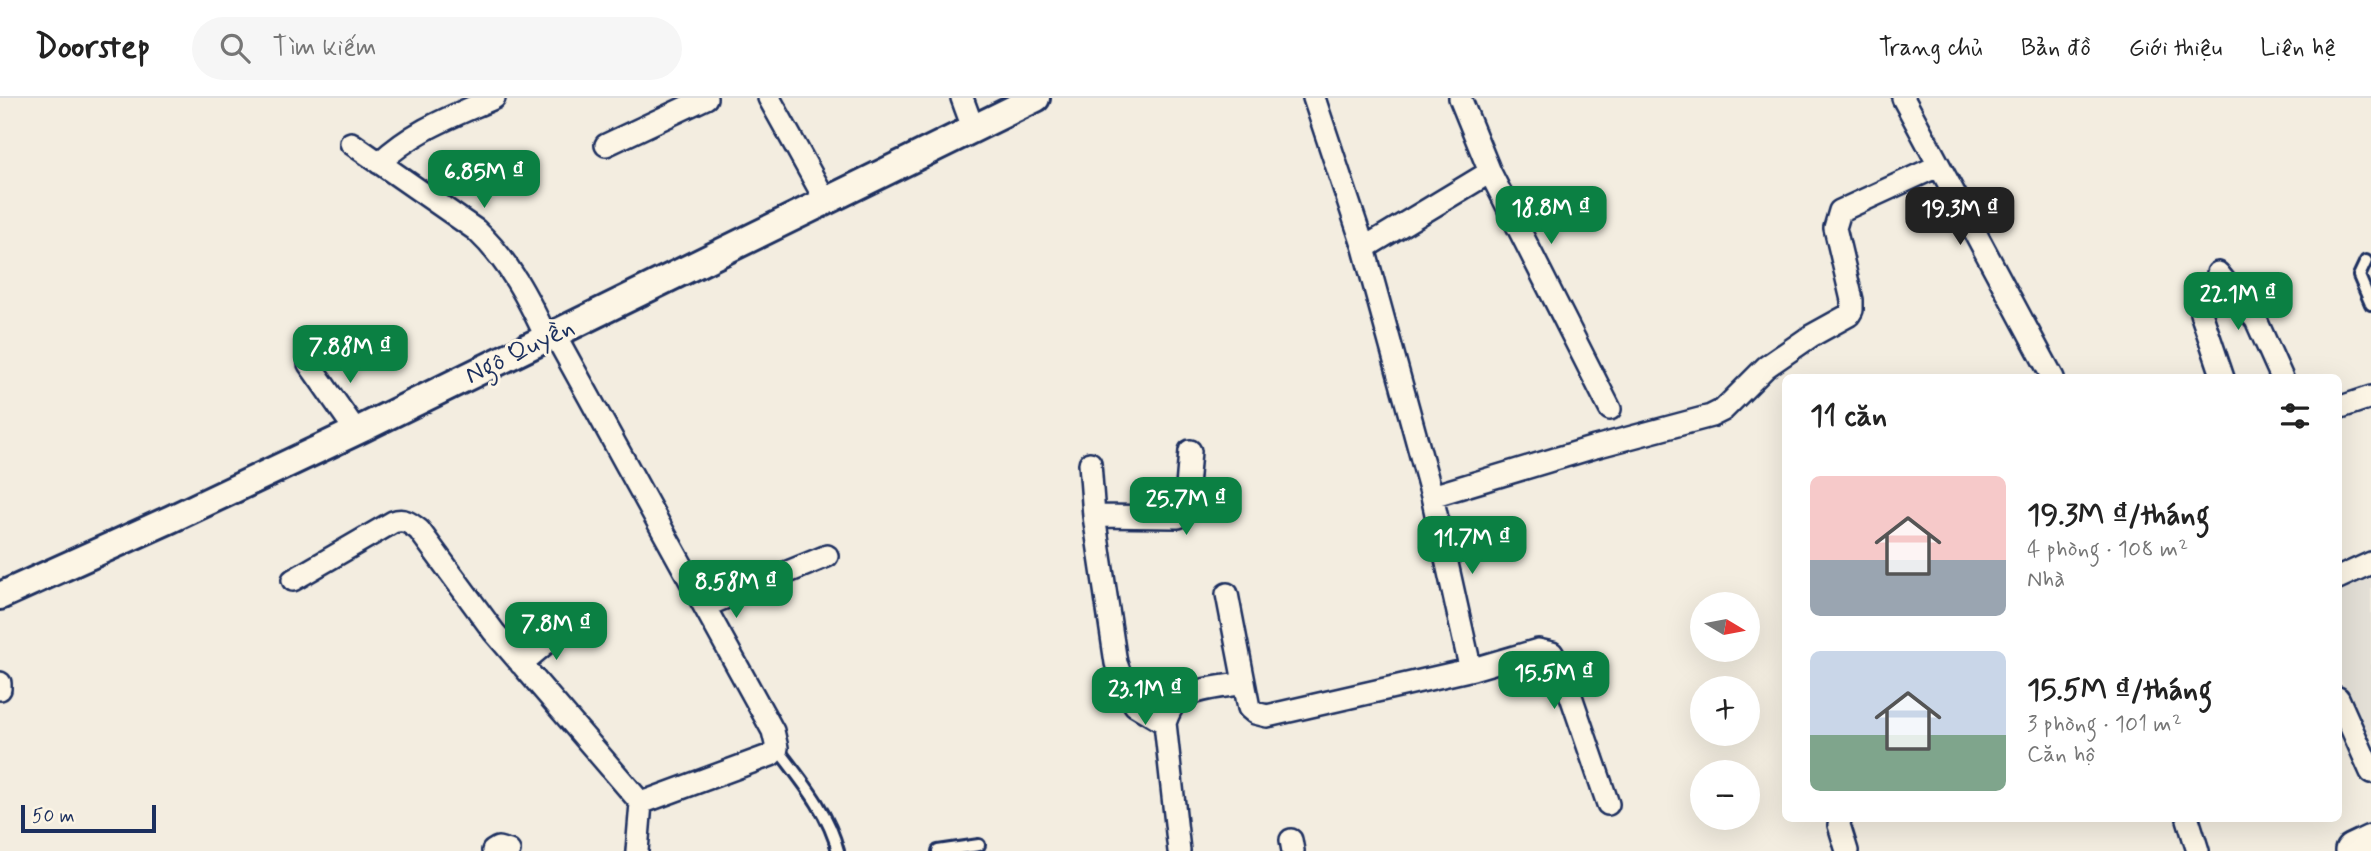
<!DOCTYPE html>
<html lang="vi">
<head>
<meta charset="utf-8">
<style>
	:root { --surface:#fff; --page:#f6f6f6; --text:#222; --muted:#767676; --line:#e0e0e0; --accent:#0b8043 }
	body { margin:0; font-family:Mynerve,sans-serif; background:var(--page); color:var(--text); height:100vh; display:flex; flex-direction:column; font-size:26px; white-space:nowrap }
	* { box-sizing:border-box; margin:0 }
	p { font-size:23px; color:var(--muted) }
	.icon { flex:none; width:38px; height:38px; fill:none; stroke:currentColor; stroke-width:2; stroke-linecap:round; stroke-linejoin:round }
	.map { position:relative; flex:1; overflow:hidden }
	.side { position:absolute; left:1782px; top:276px; width:560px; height:448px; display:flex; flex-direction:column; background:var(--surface); border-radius:10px; box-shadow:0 7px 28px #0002 }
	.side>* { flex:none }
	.needle { width:46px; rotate:100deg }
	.tools { position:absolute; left:1690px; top:494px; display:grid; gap:14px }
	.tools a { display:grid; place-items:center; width:70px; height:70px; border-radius:50%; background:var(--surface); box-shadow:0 7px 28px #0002; font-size:35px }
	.scale { position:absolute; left:21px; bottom:18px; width:135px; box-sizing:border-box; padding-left:7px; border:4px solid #1b2f5e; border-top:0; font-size:19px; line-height:24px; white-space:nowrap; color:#1b2f5e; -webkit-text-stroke:5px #fcf5e5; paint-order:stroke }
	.price { position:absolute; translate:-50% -60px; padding:0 16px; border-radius:14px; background:var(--accent); color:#fff; font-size:23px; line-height:46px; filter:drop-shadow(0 2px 4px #0008) }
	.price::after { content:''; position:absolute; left:50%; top:42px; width:21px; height:16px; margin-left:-10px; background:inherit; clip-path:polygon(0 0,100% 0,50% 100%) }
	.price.current { background:#222; color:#fff }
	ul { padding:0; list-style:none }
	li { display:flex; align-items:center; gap:21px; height:175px; padding:0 28px }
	li span { display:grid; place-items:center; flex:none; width:196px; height:140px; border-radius:10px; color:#555 }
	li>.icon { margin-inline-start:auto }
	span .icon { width:84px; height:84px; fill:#fffc; stroke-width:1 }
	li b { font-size:30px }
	h2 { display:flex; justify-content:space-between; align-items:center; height:84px; padding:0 28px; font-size:30px }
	header { display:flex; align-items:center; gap:42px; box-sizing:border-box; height:98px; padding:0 35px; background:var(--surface); border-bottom:2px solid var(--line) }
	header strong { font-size:33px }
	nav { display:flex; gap:38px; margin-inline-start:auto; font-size:24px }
	.search { width:490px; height:63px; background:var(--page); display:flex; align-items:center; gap:18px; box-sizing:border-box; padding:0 24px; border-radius:38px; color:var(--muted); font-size:26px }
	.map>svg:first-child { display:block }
</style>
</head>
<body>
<header>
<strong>Doorstep</strong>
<div class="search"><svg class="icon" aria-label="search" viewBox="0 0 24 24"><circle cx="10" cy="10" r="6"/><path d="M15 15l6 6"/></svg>Tìm kiếm</div>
<nav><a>Trang chủ</a><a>Bản đồ</a><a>Giới thiệu</a><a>Liên hệ</a></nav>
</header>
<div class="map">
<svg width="2371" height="753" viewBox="0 0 2371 753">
	<rect width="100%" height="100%" fill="#f3ede0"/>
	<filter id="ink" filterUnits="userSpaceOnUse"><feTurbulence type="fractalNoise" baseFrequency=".0143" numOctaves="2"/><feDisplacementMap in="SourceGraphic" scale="14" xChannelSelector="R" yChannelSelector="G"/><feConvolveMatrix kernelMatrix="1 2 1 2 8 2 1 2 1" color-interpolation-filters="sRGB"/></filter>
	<g filter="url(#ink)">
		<path fill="#e3dfd6" d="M2371,480V651L2338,576V494Z"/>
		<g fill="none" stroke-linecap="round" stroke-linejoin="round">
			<defs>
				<path id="service" d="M2366,163L2359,178L2371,206
					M777,650C801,682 828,713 838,753
					M938,753L979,747"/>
				<path id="minor" d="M769,0L826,103
					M962,0L973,30
					M1460,0L1490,74L1610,311
					M1903,0L2053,280
					M351,45L476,132C509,163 528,200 547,241
					M606,47L706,0
					M379,65C416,31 449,20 494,0
					M1364,150L1490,74
					M2218,175L2256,222L2282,280
					M2201,215L2223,280
					M555,237L773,633L777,650L771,657L641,705L637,753
					M309,266L356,333
					M2338,310L2371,299
					M1090,365L1094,418L1116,565L1127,594L1135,607L1165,625
					M1432,398L1595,349L1711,318L1723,312L1766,269L1811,238L1849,217L1852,212V202L1835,130L1840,113L1938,68
					M1094,418L1178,419L1182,417L1186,401L1190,353
					M2338,480L2371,465
					M293,482L393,424C404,420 410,425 419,432L494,534L641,705
					M1227,496L1249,610L1255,615L1267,618L1473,571L1469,564L1432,398L1364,150L1314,0
					M705,508L827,458
					M521,566L564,530
					M1473,571L1538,552L1552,555L1562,572L1608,706
					M0,585V591
					M2338,600L2371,674
					M1840,721L1839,727L1847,753
					M2188,721L2198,753
					M1291,742L1293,753
					M493,753L498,750L509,753
					M1179,753L1165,625C1168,616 1171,607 1179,602C1196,590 1224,589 1244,585"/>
				<path id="tertiary" d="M0,498L171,421L363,330L1036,0"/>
				<path id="trunk" d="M2352,753L2371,744"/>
			</defs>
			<use href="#service" stroke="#1b2f5e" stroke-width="16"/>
			<use href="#minor" stroke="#1b2f5e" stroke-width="26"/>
			<use href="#tertiary" stroke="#1b2f5e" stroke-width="32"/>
			<use href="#trunk" stroke="#1b2f5e" stroke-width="38"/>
			<use href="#service" stroke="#fcf5e5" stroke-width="10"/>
			<use href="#minor" stroke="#fcf5e5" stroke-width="21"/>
			<use href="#tertiary" stroke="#fcf5e5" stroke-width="26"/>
			<use href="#trunk" stroke="#fcf5e5" stroke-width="33"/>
		</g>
	</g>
	<g text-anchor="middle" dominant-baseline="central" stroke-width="6" stroke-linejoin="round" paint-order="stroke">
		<g font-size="26" fill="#1b2f5e" stroke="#fcf5e5">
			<text transform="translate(520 254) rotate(-26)">Ngô Quyền</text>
		</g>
	</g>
</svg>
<div class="tools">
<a><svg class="needle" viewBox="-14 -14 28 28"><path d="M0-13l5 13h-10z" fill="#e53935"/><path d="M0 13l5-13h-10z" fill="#767676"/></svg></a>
<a>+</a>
<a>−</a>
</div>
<div class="scale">50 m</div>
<b class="price" style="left:484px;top:112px">6.85M ₫</b>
<b class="price" style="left:1551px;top:148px">18.8M ₫</b>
<b class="price current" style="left:1960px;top:149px">19.3M ₫</b>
<b class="price" style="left:2238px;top:234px">22.1M ₫</b>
<b class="price" style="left:350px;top:287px">7.88M ₫</b>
<b class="price" style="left:1186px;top:439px">25.7M ₫</b>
<b class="price" style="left:1472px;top:478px">11.7M ₫</b>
<b class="price" style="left:736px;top:522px">8.58M ₫</b>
<b class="price" style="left:556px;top:564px">7.8M ₫</b>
<b class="price" style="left:1554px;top:613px">15.5M ₫</b>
<b class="price" style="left:1145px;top:629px">23.1M ₫</b>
<section class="side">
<h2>11 căn<svg class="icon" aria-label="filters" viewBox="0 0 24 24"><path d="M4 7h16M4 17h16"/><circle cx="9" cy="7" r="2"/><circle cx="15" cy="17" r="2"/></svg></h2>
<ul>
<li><span style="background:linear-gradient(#f6c9c9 60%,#9aa5b1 0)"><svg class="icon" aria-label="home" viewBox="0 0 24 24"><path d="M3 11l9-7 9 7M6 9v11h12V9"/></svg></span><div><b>19.3M ₫/tháng</b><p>4 phòng · 108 m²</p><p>Nhà</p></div></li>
<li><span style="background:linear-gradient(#c9d6e8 60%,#7fa58c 0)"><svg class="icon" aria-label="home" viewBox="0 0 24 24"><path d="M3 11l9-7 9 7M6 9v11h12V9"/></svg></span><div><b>15.5M ₫/tháng</b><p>3 phòng · 101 m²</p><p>Căn hộ</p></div></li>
</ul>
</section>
</div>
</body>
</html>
